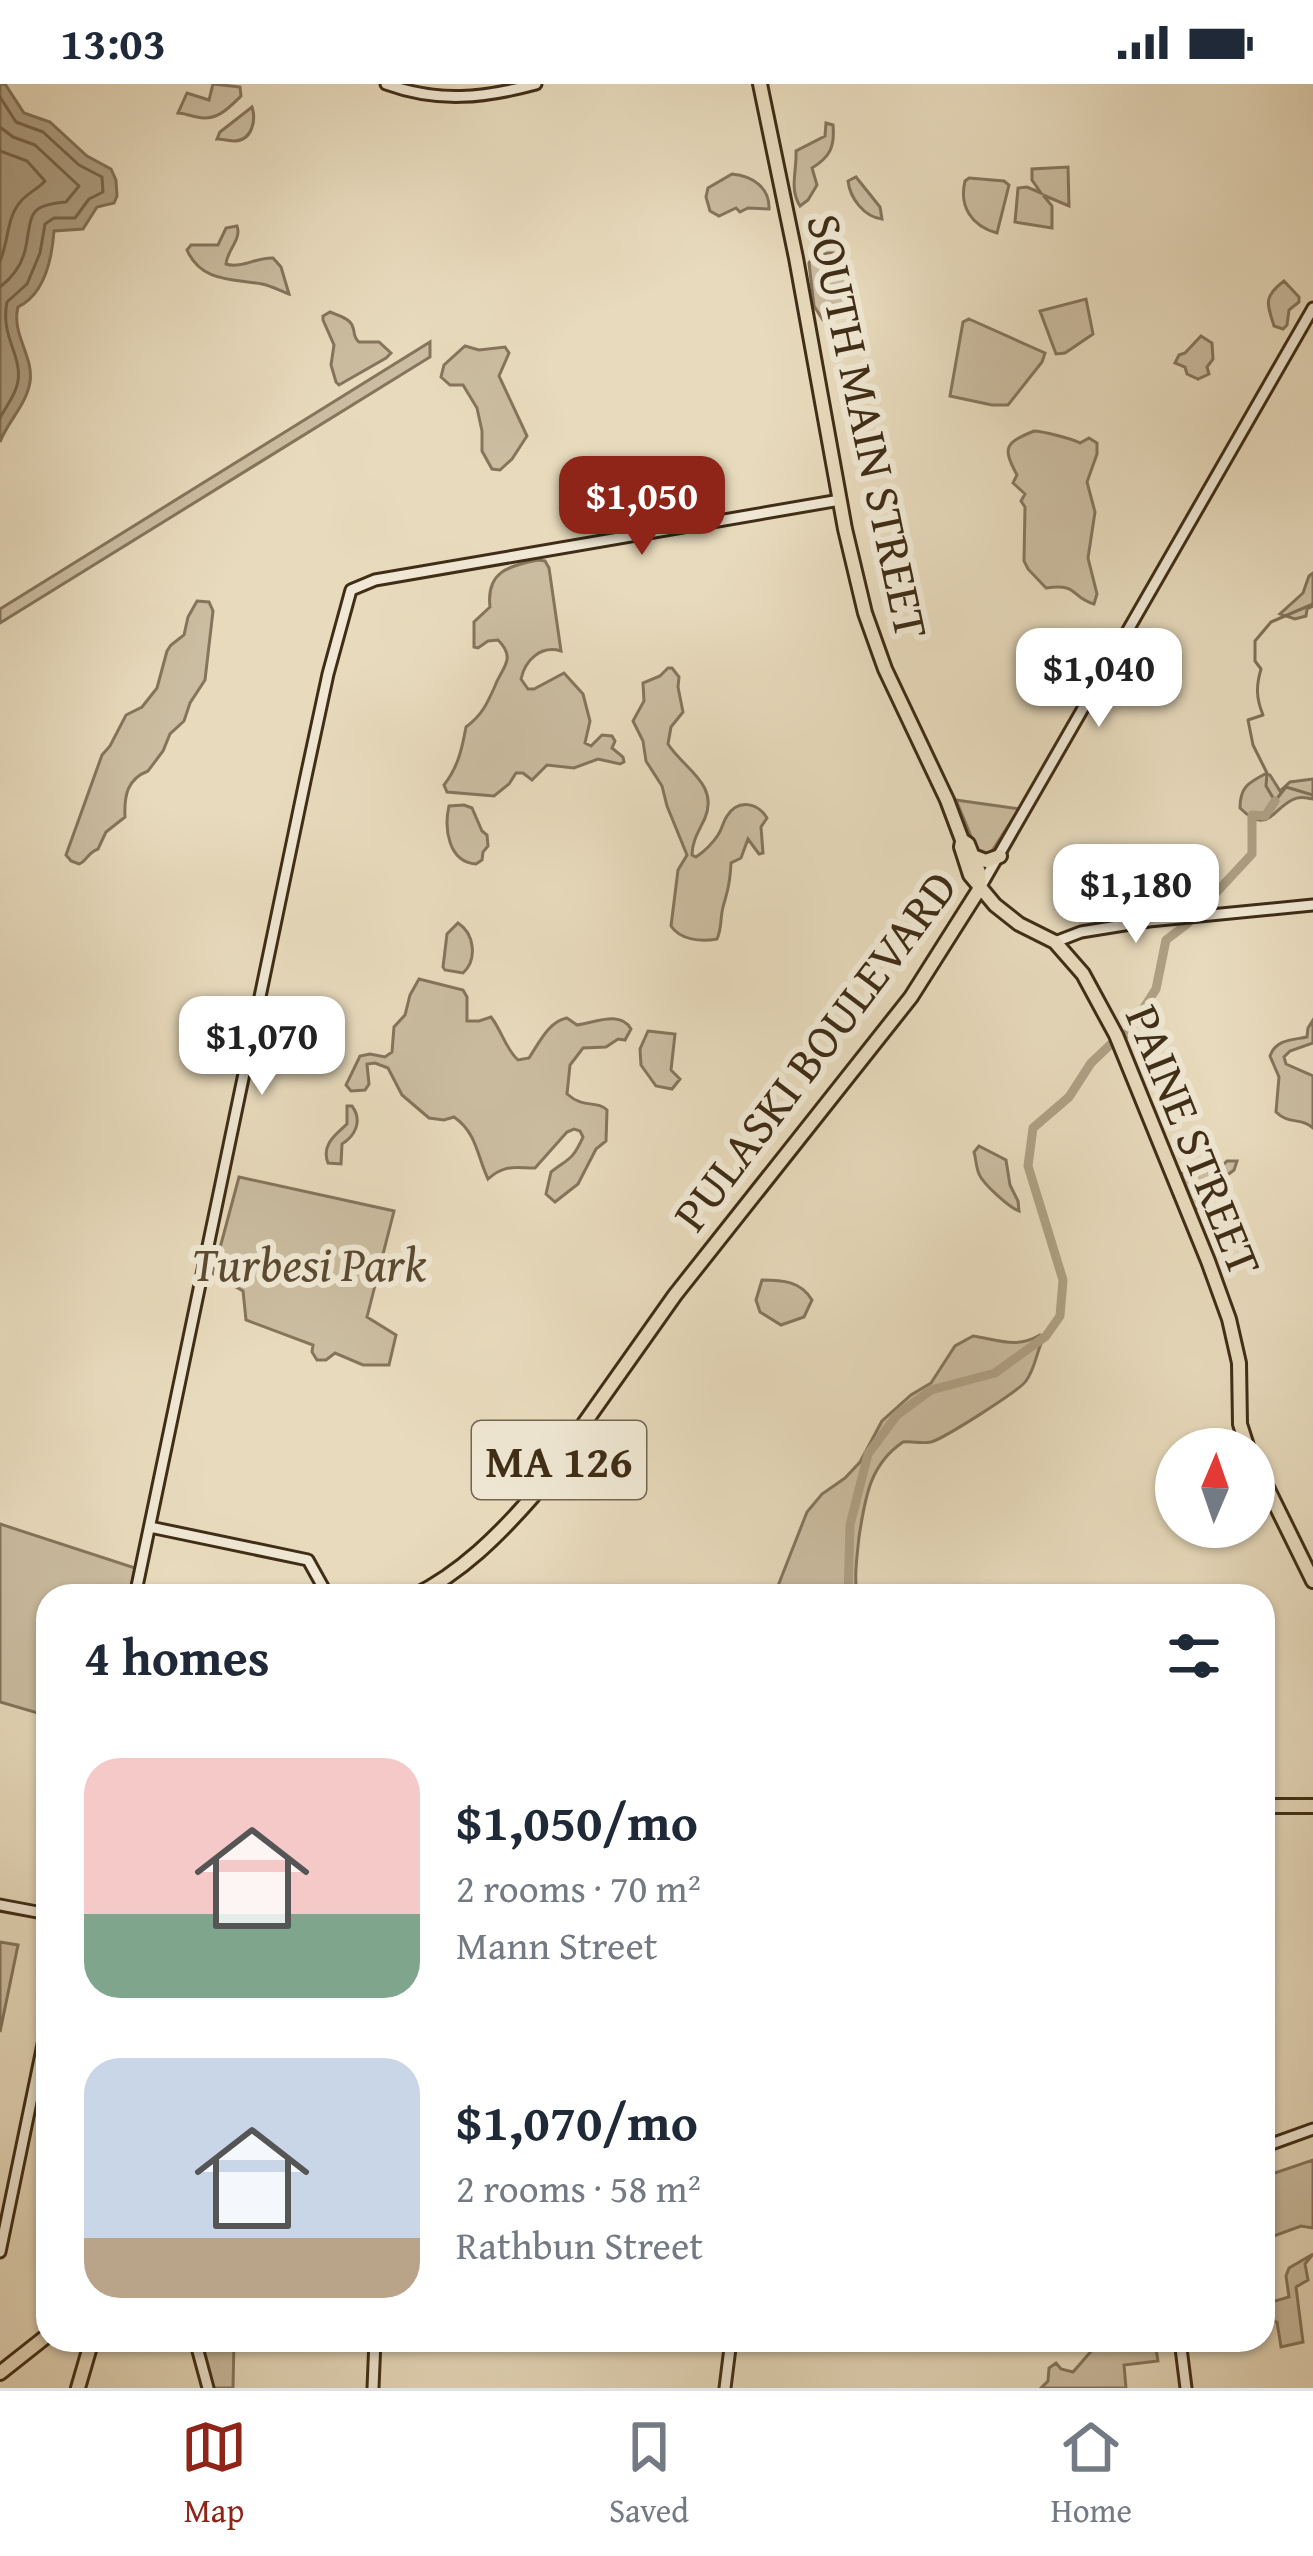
<!DOCTYPE html>
<html lang="en">
<head>
<meta charset="utf-8">
<style>
	:root { --surface:#fff; --page:#f2f2f3; --text:#1f2937; --muted:#747a83; --line:#e0e1e3; --accent:#8f2418 }
	body { margin:0; font-family:"Gentium Book Plus",serif; background:var(--page); color:var(--text); height:100vh; display:flex; flex-direction:column; font-size:45px; white-space:nowrap }
	* { box-sizing:border-box; margin:0 }
	p { font-size:39px; color:var(--muted) }
	.icon { flex:none; width:66px; height:66px; fill:none; stroke:currentColor; stroke-width:2; stroke-linecap:round; stroke-linejoin:round }
	.map { position:relative; flex:1; overflow:hidden }
	.panel { position:absolute; left:36px; top:1500px; width:1239px; height:768px; display:flex; flex-direction:column; background:var(--surface); border-radius:36px; box-shadow:0 3px 9px #0004 }
	.panel>* { flex:none }
	.needle { width:78px; rotate:2deg }
	.tools { position:absolute; left:1155px; top:1344px; display:grid; gap:24px }
	.tools a { display:grid; place-items:center; width:120px; height:120px; border-radius:50%; background:var(--surface); box-shadow:0 3px 9px #0004; font-size:60px }
	.price { position:absolute; translate:-50% -102px; padding:0 27px; border-radius:24px; background:#fff; color:#222; font-size:39px; line-height:78px; filter:drop-shadow(0 3px 6px #0008) }
	.price::after { content:''; position:absolute; left:50%; top:72px; width:36px; height:27px; margin-left:-18px; background:inherit; clip-path:polygon(0 0,100% 0,50% 100%) }
	.price.active { background:var(--accent); color:#fff }
	ul { padding:0; list-style:none }
	li { display:flex; align-items:center; gap:36px; height:300px; padding:0 48px }
	li span { display:grid; place-items:center; flex:none; width:336px; height:240px; border-radius:36px; color:#555 }
	li>.icon { margin-inline-start:auto }
	span .icon { width:144px; height:144px; fill:#fffc; stroke-width:1 }
	li b { font-size:51px }
	h2 { display:flex; justify-content:space-between; align-items:center; height:144px; padding:0 48px; font-size:51px }
	.status { display:flex; justify-content:space-between; align-items:center; height:84px; padding:0 60px; background:var(--surface); direction:ltr }
	.status svg { height:33px; fill:currentColor }
	.dock { display:flex; justify-content:space-around; align-items:center; height:168px; border-top:3px solid var(--line); background:var(--surface); font-size:33px; color:var(--muted) }
	.dock a { display:grid; justify-items:center; gap:6px }
	.dock .active { color:var(--accent) }
	.map>svg:first-child { display:block }
</style>
</head>
<body>
<div class="status"><b>13:03</b><svg viewBox="0 0 49 12"><path d="M0 12V9h3v3zM5 12V6h3v6zM10 12V3h3v9zM15 12V0h3v12zM26 1h20v11H26zM47 4h2v5h-2z"/></svg></div>
<div class="map">
<svg width="1313" height="2304" viewBox="0 0 1313 2304">
	<rect width="100%" height="100%" fill="#e8dbbd"/>
	<filter id="stains"><feTurbulence type="fractalNoise" baseFrequency=".00167" numOctaves="4"/><feColorMatrix values="0 0 0 0 .2 0 0 0 0 .09 0 0 0 0 .02 0 0 0 .5 -.17"/></filter>
	<radialGradient id="worn" r=".72"><stop offset=".6" stop-color="#630" stop-opacity="0"/><stop offset="1" stop-color="#630" stop-opacity=".3"/></radialGradient>
	<path fill="#cbbda1" stroke="#85755c" stroke-width="3" d="M213,0L240,3L241,12C229,24 216,38 197,33C190,32 184,29 178,29L187,9L209,16Z
		M252,23C256,35 253,56 235,57C229,57 223,55 217,55L220,48Z
		M826,39L833,41C835,63 830,73 812,84L817,101L808,116L800,122C789,105 797,87 796,67L825,52Z
		M1068,83L1069,122L1043,111L1052,122V144L1015,138L1018,104L1027,103L1041,109L1032,96V85Z
		M732,90C753,92 770,104 769,125L748,124L740,128L736,124L719,132L710,127L706,113L708,104Z
		M856,93L880,123L882,135C864,133 850,114 848,97Z
		M969,94L1004,97L1009,101L997,149C971,142 959,122 965,97Z
		M237,142C242,155 227,166 226,180C241,185 257,173 273,174L281,183L289,210C280,207 272,202 262,200C232,195 201,198 187,166L191,161H218L226,144Z
		M828,169H838C854,181 854,198 855,217C850,228 834,237 823,236L814,222L809,179L812,174Z
		M1284,197L1299,213V218L1289,226L1287,241L1283,245L1274,242C1267,219 1263,213 1284,197Z
		M1086,215L1093,250L1065,269L1056,270L1040,227Z
		M330,228C337,231 349,234 352,241C356,249 352,252 359,258H379L391,269L386,274L339,301L336,298L331,281L334,261L323,236V232Z
		M969,235L1045,269L1042,278L1008,321H992L950,312L963,238Z
		M1201,252L1212,259L1213,275L1207,283L1209,290L1198,295L1187,290L1185,283L1175,279L1179,271L1185,269Z
		M430,258V273L0,539V525Z
		M465,262L479,266L505,263L509,269L499,292L527,352L512,375L500,386L492,385L482,367V347L477,324L463,301H450L441,293L444,281Z
		M1034,347C1042,347 1073,355 1080,359L1089,354L1097,359V370L1087,398L1095,428L1088,474L1097,510L1094,520C1070,513 1079,499 1046,504L1028,485L1024,477L1025,423L1021,417L1025,410L1013,399L1017,391C1002,363 1005,359 1034,347Z
		M538,476L545,477L549,484L561,567C541,561 525,576 521,595L528,605H534L564,589L583,610L590,637L585,659L591,662L602,651L612,652L615,657L612,664L623,673L624,678L620,680L598,675L574,684L547,681L532,696L523,689H516L509,700L494,712L447,708L444,701C458,683 462,665 466,643C482,631 487,620 495,602C502,583 517,575 498,556L488,557L478,564L474,563V538L490,523C486,488 508,482 538,476Z
		M1313,489V522L1307,525L1306,532L1295,535L1280,530L1303,509L1309,492Z
		M197,517L209,518L213,527L205,596L190,619L184,637L170,650L163,667L148,687C127,695 124,712 125,733L106,748L98,765C87,769 87,777 79,780L71,777L66,771L102,671L110,662L126,631L142,623L157,604L167,567L171,561L184,551L188,533Z
		M668,584H672L679,593L678,603L683,628L671,643L668,660C684,685 719,700 705,734C699,747 692,757 692,771L696,773C705,767 712,760 718,751C722,745 723,738 727,732C738,715 757,718 767,734L761,743L763,769L759,770L748,755L741,774L731,779C730,798 728,806 723,823C720,835 722,844 717,855C701,858 680,856 671,842L678,786L687,771L667,722L662,702L646,677L643,657L633,637L644,617L643,599L660,592Z
		M1265,690L1270,691L1280,707L1290,698L1313,695V715C1306,714 1300,712 1292,716C1272,726 1267,751 1240,724C1240,703 1248,699 1265,690Z
		M956,716L1019,725L990,770L984,772L978,769Z
		M464,721L472,724L482,747L487,751L488,762L483,768L482,776L476,780C448,778 444,744 449,722Z
		M458,839C474,849 478,875 463,889L445,886L443,883L447,850Z
		M419,895L463,906L467,913V937H479L491,933C502,947 505,964 518,976L529,974C539,959 549,937 567,934L577,941C594,939 620,926 631,945L625,956L618,955L606,963L583,964L570,981L567,1010C584,1025 597,1016 607,1026L606,1057L596,1065L578,1100L555,1118L546,1110L551,1088C569,1074 572,1077 583,1053L580,1047L574,1045L567,1048L535,1084C514,1084 505,1080 488,1095C477,1072 477,1049 454,1033L444,1036L429,1034L402,1011L388,984L375,979L367,980L369,1000L365,1006L351,1007L346,1001L360,972L370,970L385,973L392,968L394,943L405,931L410,911Z
		M1313,936V959L1290,967L1284,973L1286,980L1313,992V1044C1301,1033 1289,1041 1276,1028L1279,993L1270,972C1276,955 1293,956 1307,953L1308,944Z
		M648,947L675,950L671,986L680,995L672,1005L656,1002L641,981L640,965Z
		M347,1022H352C363,1037 355,1052 342,1060L341,1080L328,1079C321,1061 335,1051 347,1040Z
		M979,1062L1006,1076L1010,1101L1018,1117L1019,1127C1010,1124 983,1100 979,1090C976,1083 976,1075 974,1068Z
		M1227,1077H1237L1234,1086L1226,1092L1222,1106L1209,1107L1202,1121L1197,1124L1194,1123L1181,1090L1193,1084L1201,1087H1217Z
		M239,1093L394,1127L367,1233L396,1251L389,1281H363L335,1269L326,1276H317L312,1268L313,1261L246,1236L243,1207L213,1190Z
		M762,1196C782,1196 801,1197 812,1216L804,1233L781,1241L760,1228L756,1216Z
		M1040,1251L1044,1253C1036,1268 1036,1283 1026,1297C1019,1307 943,1355 931,1358C921,1360 913,1357 903,1358C869,1381 865,1415 859,1453C857,1473 854,1492 857,1512H774L807,1428L822,1410L845,1394L860,1378L882,1337L911,1311L931,1299L955,1262L973,1252C999,1256 1016,1265 1040,1251Z
		M0,1440L135,1484L129,1512H48V1632L0,1618Z
		M0,1858L18,1861L0,1948Z
		M1313,2076V2144L1301,2142L1263,2156V2093Z
		M1313,2170L1305,2180L1308,2196L1296,2203L1303,2258L1281,2263L1277,2238L1268,2237L1265,2220L1289,2213L1286,2192L1289,2184Z
		M196,2256H234L233,2304H209Z
		M1101,2256H1150L1155,2259L1158,2277L1124,2281L1126,2304H1041L1048,2297L1049,2284L1056,2279L1061,2285L1073,2288Z"/>
	<path fill="#afa084" stroke="#827258" stroke-width="3" d="M0,0H5L24,29L50,38L87,72L111,85L116,96L117,112L114,119L97,123L83,145L54,147C52,174 45,210 18,223C11,250 34,272 30,298C26,322 7,338 0,358Z"/>
	<g fill="none" stroke-linecap="round" stroke-linejoin="round">
		<path stroke="#77664d" stroke-width="3" d="M0,13L16,38L43,48L79,81L102,93L103,108L89,115L75,134H54L45,140L40,169L27,200L7,218C0,252 22,271 18,297C16,311 6,322 0,334
			M0,43L13,53L35,61L79,102L66,118C28,121 32,130 26,162C23,179 13,193 0,203
			M0,67L27,77L45,97C39,104 28,109 21,117C6,134 9,157 0,177"/>
		<path stroke="#827258" stroke-width="3" d="M1313,520L1271,538L1255,557V577L1261,585C1256,602 1256,614 1263,631L1248,636L1253,661L1267,689L1266,702L1275,717L1286,703L1313,711"/>
		<path stroke="#afa084" stroke-width="9" d="M848,1512L850,1441L868,1370L897,1331L931,1306L995,1289L1046,1252L1060,1232L1063,1196L1028,1082L1033,1044L1069,1013L1091,979L1111,960L1127,950L1156,905L1166,856L1187,840L1252,770V731L1265,732L1275,717"/>
		<defs>
			<path id="secondary" d="M386,0C438,19 484,14 536,0
				M981,802L1313,224
				M1055,858L1081,848L1149,837L1313,821
				M150,1443L308,1476L328,1512
				M135,1512L305,697L328,590L351,506L375,496L840,416
				M0,1821L48,1830
				M1263,2063L1313,2045
				M0,2168L48,1936
				M195,2256L208,2304
				M1180,2256L1186,2304
				M373,2304L375,2256
				M725,2304L731,2256"/>
			<path id="primary" d="M760,0L796,174L845,445L865,529L885,585L947,716L962,756L968,760L979,788L980,804
				M962,758L961,763L970,791L995,821L1019,840L1055,858L1083,890L1116,951L1208,1177L1229,1235L1239,1279L1240,1340L1248,1365
				M973,772L986,777L1000,772
				M1254,1377L1313,1497
				M414,1512C461,1489 499,1451 533,1412L675,1211L911,913L980,804
				M1263,1722H1313
				M0,2289L48,2251
				M78,2304L92,2256"/>
		</defs>
		<use href="#secondary" stroke="#3f2d16" stroke-width="15"/>
		<use href="#primary" stroke="#3f2d16" stroke-width="18"/>
		<use href="#secondary" stroke="#f0e8d4" stroke-width="9"/>
		<use href="#primary" stroke="#e8dbbd" stroke-width="12"/>
	</g>
	<g text-anchor="middle" dominant-baseline="central" stroke-width="12" stroke-linejoin="round" paint-order="stroke">
		<rect fill="#f0e8d4" stroke="#74654f" stroke-width="3" x="472" y="1337" width="174" height="78" rx="9"/>
		<g font-size="45" font-weight="bold" fill="#3f2d16">
			<text x="559" y="1376">MA 126</text>
		</g>
		<g font-size="48" fill="#3f2d16" stroke="#f0e8d4">
			<text transform="translate(869 342) rotate(78)">SOUTH MAIN STREET</text>
			<text transform="translate(814 966) rotate(-53)">PULASKI BOULEVARD</text>
			<text transform="translate(1195 1056) rotate(68)">PAINE STREET</text>
		</g>
		<g font-size="48" font-style="italic" fill="#5b4a32" stroke="#f0e8d4">
			<text x="309" y="1179">Turbesi Park</text>
		</g>
	</g>
	<rect width="100%" height="100%" filter="url(#stains)"/>
	<rect width="100%" height="100%" fill="url(#worn)"/>
</svg>
<div class="tools">
<a><svg class="needle" viewBox="-14 -14 28 28"><path d="M0-13l5 13h-10z" fill="#e53935"/><path d="M0 13l5-13h-10z" fill="#747a83"/></svg></a>
</div>
<b class="price active" style="left:642px;top:474px">$1,050</b>
<b class="price" style="left:1099px;top:646px">$1,040</b>
<b class="price" style="left:1136px;top:862px">$1,180</b>
<b class="price" style="left:262px;top:1014px">$1,070</b>
<section class="panel">
<h2>4 homes<svg class="icon" aria-label="filters" viewBox="0 0 24 24"><path d="M4 7h16M4 17h16"/><circle cx="9" cy="7" r="2"/><circle cx="15" cy="17" r="2"/></svg></h2>
<ul>
<li><span style="background:linear-gradient(#f6c9c9 65%,#7fa58c 0)"><svg class="icon" aria-label="home" viewBox="0 0 24 24"><path d="M3 11l9-7 9 7M6 9v11h12V9"/></svg></span><div><b>$1,050/mo</b><p>2 rooms · 70 m²</p><p>Mann Street</p></div></li>
<li><span style="background:linear-gradient(#c9d6e8 75%,#b9a48a 0)"><svg class="icon" aria-label="home" viewBox="0 0 24 24"><path d="M3 11l9-7 9 7M6 9v11h12V9"/></svg></span><div><b>$1,070/mo</b><p>2 rooms · 58 m²</p><p>Rathbun Street</p></div></li>
</ul>
</section>
</div>
<nav class="dock">
<a class="active"><svg class="icon" aria-label="map" viewBox="0 0 24 24"><path d="M3 6l6-2 6 2 6-2v14l-6 2-6-2-6 2zM9 4v14M15 6v14"/></svg>Map</a>
<a><svg class="icon" aria-label="saved" viewBox="0 0 24 24"><path d="M7 4h10v16l-5-4-5 4z"/></svg>Saved</a>
<a><svg class="icon" aria-label="home" viewBox="0 0 24 24"><path d="M3 11l9-7 9 7M6 9v11h12V9"/></svg>Home</a>
</nav>
</body>
</html>
